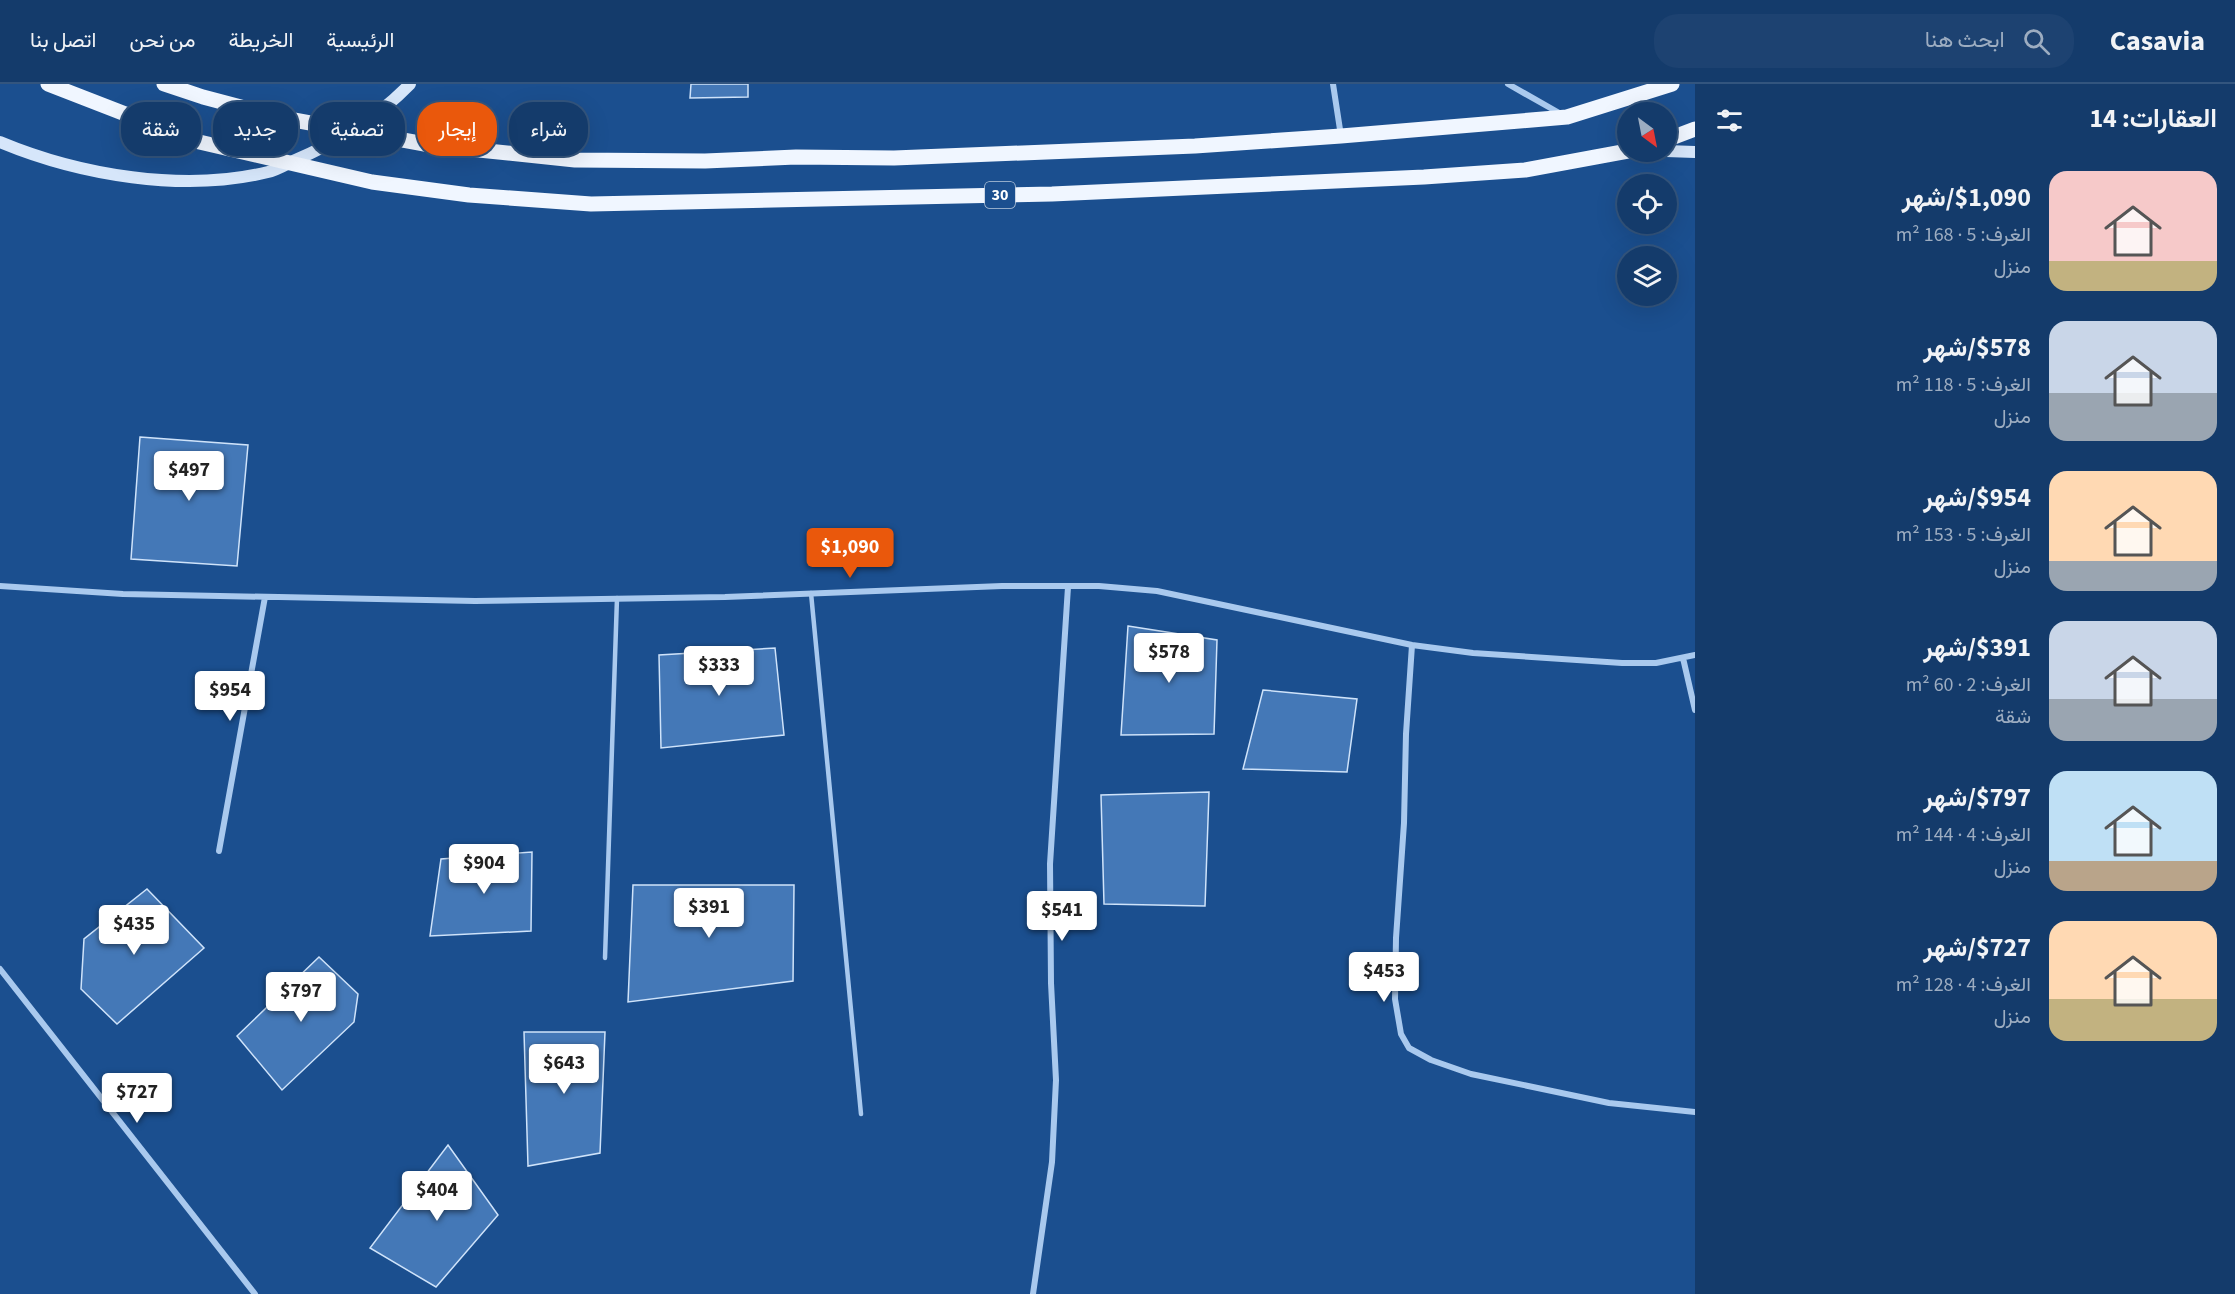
<!DOCTYPE html>
<html lang="ar">
<head>
<meta charset="utf-8">
<style>
	:root { --surface:#143b6b; --page:#1d4271; --text:#f1f3f6; --muted:#9dadc1; --line:#33557e; --accent:#ea580c }
	body { margin:0; font-family:"Source Sans 3",Vazirmatn,sans-serif; background:var(--page); color:var(--text); direction:rtl; height:100vh; display:flex; flex-direction:column; font-size:22px; white-space:nowrap }
	* { box-sizing:border-box; margin:0 }
	p { font-size:20px; color:var(--muted) }
	.icon { flex:none; width:33px; height:33px; fill:none; stroke:currentColor; stroke-width:2; stroke-linecap:round; stroke-linejoin:round }
	.map { position:relative; flex:1; overflow:hidden; direction:ltr }
	.details { display:flex; flex-direction:column; background:var(--surface); width:540px }
	.details>* { flex:none }
	.hud { position:absolute; left:18px; top:18px; width:570px; height:54px; direction:rtl; display:flex; gap:12px }
	.needle { width:39px; rotate:148deg }
	.fabs { position:absolute; left:1617px; top:18px; display:grid; gap:12px }
	.fabs a { display:grid; place-items:center; width:60px; height:60px; border-radius:50%; background:var(--surface); box-shadow:0 6px 24px #0002,0 0 0 2px var(--line); font-size:30px }
	.price { position:absolute; translate:-50% -51px; padding:0 14px; border-radius:6px; background:#fff; color:#222; font-size:20px; line-height:39px; filter:drop-shadow(0 2px 3px #0008) }
	.price::after { content:''; position:absolute; left:50%; top:36px; width:18px; height:14px; margin-left:-9px; background:inherit; clip-path:polygon(0 0,100% 0,50% 100%) }
	.price.active { background:var(--accent); color:#fff }
	ul { padding:0; list-style:none }
	li { display:flex; align-items:center; gap:18px; height:150px; padding:0 18px }
	li span { display:grid; place-items:center; flex:none; width:168px; height:120px; border-radius:18px; color:#555 }
	li>.icon { margin-inline-start:auto }
	span .icon { width:72px; height:72px; fill:#fffc; stroke-width:1 }
	li b { font-size:26px }
	h2 { display:flex; justify-content:space-between; align-items:center; height:72px; padding:0 18px; font-size:26px }
	.pill { padding:0 21px; border-radius:24px; background:var(--surface); box-shadow:0 6px 24px #0002,0 0 0 2px var(--line); font-size:21px; line-height:54px }
	.pill.active { background:var(--accent); color:#fff }
	header { display:flex; align-items:center; gap:36px; box-sizing:border-box; height:84px; padding:0 30px; background:var(--surface); border-bottom:2px solid var(--line) }
	header strong { font-size:28px }
	nav { display:flex; gap:33px; margin-inline-start:auto; font-size:21px }
	.search { width:420px; height:54px; background:var(--page); display:flex; align-items:center; gap:15px; box-sizing:border-box; padding:0 21px; border-radius:24px; color:var(--muted); font-size:22px }
	main { display:flex; flex:1; min-height:0 }
	.map>svg:first-child { display:block }
</style>
</head>
<body>
<header>
<strong>Casavia</strong>
<div class="search"><svg class="icon" aria-label="search" viewBox="0 0 24 24"><circle cx="10" cy="10" r="6"/><path d="M15 15l6 6"/></svg>ابحث هنا</div>
<nav><a>الرئيسية</a><a>الخريطة</a><a>من نحن</a><a>اتصل بنا</a></nav>
</header>
<main>
<section class="details">
<h2>العقارات: 14<svg class="icon" aria-label="filters" viewBox="0 0 24 24"><path d="M4 7h16M4 17h16"/><circle cx="9" cy="7" r="2"/><circle cx="15" cy="17" r="2"/></svg></h2>
<ul>
<li><span style="background:linear-gradient(#f6c9c9 75%,#c2b280 0)"><svg class="icon" aria-label="home" viewBox="0 0 24 24"><path d="M3 11l9-7 9 7M6 9v11h12V9"/></svg></span><div><b>$1,090/شهر</b><p>الغرف: 5 · 168 m²</p><p>منزل</p></div></li>
<li><span style="background:linear-gradient(#c9d6e8 60%,#9aa5b1 0)"><svg class="icon" aria-label="home" viewBox="0 0 24 24"><path d="M3 11l9-7 9 7M6 9v11h12V9"/></svg></span><div><b>$578/شهر</b><p>الغرف: 5 · 118 m²</p><p>منزل</p></div></li>
<li><span style="background:linear-gradient(#ffd9b3 75%,#9aa5b1 0)"><svg class="icon" aria-label="home" viewBox="0 0 24 24"><path d="M3 11l9-7 9 7M6 9v11h12V9"/></svg></span><div><b>$954/شهر</b><p>الغرف: 5 · 153 m²</p><p>منزل</p></div></li>
<li><span style="background:linear-gradient(#c9d6e8 65%,#9aa5b1 0)"><svg class="icon" aria-label="home" viewBox="0 0 24 24"><path d="M3 11l9-7 9 7M6 9v11h12V9"/></svg></span><div><b>$391/شهر</b><p>الغرف: 2 · 60 m²</p><p>شقة</p></div></li>
<li><span style="background:linear-gradient(#bfe0f5 75%,#b9a48a 0)"><svg class="icon" aria-label="home" viewBox="0 0 24 24"><path d="M3 11l9-7 9 7M6 9v11h12V9"/></svg></span><div><b>$797/شهر</b><p>الغرف: 4 · 144 m²</p><p>منزل</p></div></li>
<li><span style="background:linear-gradient(#ffd9b3 65%,#c2b280 0)"><svg class="icon" aria-label="home" viewBox="0 0 24 24"><path d="M3 11l9-7 9 7M6 9v11h12V9"/></svg></span><div><b>$727/شهر</b><p>الغرف: 4 · 128 m²</p><p>منزل</p></div></li>
</ul>
</section>
<div class="map">
<svg width="1695" height="1210" viewBox="0 0 1695 1210">
	<rect width="100%" height="100%" fill="#1b4f8f"/>
	<path fill="#4478b7" stroke="#cfe3fa" stroke-width="1.5" d="M691,0H748V13L690,14Z
		M140,353L248,361L237,482L131,475Z
		M1128,542L1217,556L1214,650L1121,651Z
		M775,564L784,651L661,664L659,571Z
		M1263,606L1357,615L1347,688L1243,685Z
		M1209,708L1205,822L1104,820L1101,711Z
		M532,768L531,847L430,852L441,775Z
		M633,801H794L793,897L628,918Z
		M147,805L204,864L117,940L81,905L84,855Z
		M319,873L358,910L354,938L282,1006L237,952Z
		M524,948H605L600,1069L528,1082Z
		M448,1061L498,1131L436,1203L370,1164Z"/>
	<g fill="none" stroke-linecap="round" stroke-linejoin="round">
		<path stroke="#a9c9ee" stroke-width="4.5" d="M811,509L861,1030
			M605,874L617,514"/>
		<path stroke="#a9c9ee" stroke-width="6" d="M1333,0L1341,52
			M1508,0L1561,30
			M0,502L123,510L475,517L725,513L1002,502H1099L1157,507L1412,561L1473,569L1622,579H1656L1695,571
			M1412,561L1406,650L1404,739L1396,854L1395,915L1401,950L1409,964L1431,976L1471,990L1609,1019L1695,1028
			M1683,574L1695,626
			M219,767L265,513
			M0,885L255,1210
			M1033,1210L1052,1078L1056,996L1051,899L1050,780L1068,503"/>
		<path stroke="#d6e6fa" stroke-width="12" d="M0,58C79,91 184,109 268,88C276,86 285,81 293,77C336,59 377,34 410,0
			M1666,67L1695,68"/>
		<path stroke="#f0f6ff" stroke-width="15" d="M48,0L195,57L372,98L469,111L591,120L1052,110L1424,93L1525,86L1628,67
			M164,0L203,13L283,34L430,61L575,76L705,77L796,73L894,74L1195,62L1341,52L1567,33L1672,0
			M1666,56L1695,45"/>
	</g>
	<g text-anchor="middle" dominant-baseline="central" stroke-width="4.5" stroke-linejoin="round" paint-order="stroke">
		<rect fill="#1b4f8f" stroke="#bbcadd" stroke-width="1.5" x="985" y="98" width="30" height="26" rx="4.5"/>
		<g font-size="16" font-weight="bold" fill="#fff">
			<text x="1000" y="111">30</text>
		</g>
	</g>
</svg>
<div class="fabs">
<a><svg class="needle" viewBox="-14 -14 28 28"><path d="M0-13l5 13h-10z" fill="#e53935"/><path d="M0 13l5-13h-10z" fill="#9dadc1"/></svg></a>
<a><svg class="icon" aria-label="locate" viewBox="0 0 24 24"><circle cx="12" cy="12" r="6"/><path d="M12 2v4M12 18v4M2 12h4M18 12h4"/></svg></a>
<a><svg class="icon" aria-label="layers" viewBox="0 0 24 24"><path d="M12 4l9 5-9 5-9-5zM3 14l9 5 9-5"/></svg></a>
</div>
<b class="price" style="left:189px;top:418px">$497</b>
<b class="price active" style="left:850px;top:495px">$1,090</b>
<b class="price" style="left:1169px;top:600px">$578</b>
<b class="price" style="left:719px;top:613px">$333</b>
<b class="price" style="left:230px;top:638px">$954</b>
<b class="price" style="left:484px;top:811px">$904</b>
<b class="price" style="left:709px;top:855px">$391</b>
<b class="price" style="left:1062px;top:858px">$541</b>
<b class="price" style="left:134px;top:872px">$435</b>
<b class="price" style="left:1384px;top:919px">$453</b>
<b class="price" style="left:301px;top:939px">$797</b>
<b class="price" style="left:564px;top:1011px">$643</b>
<b class="price" style="left:137px;top:1040px">$727</b>
<b class="price" style="left:437px;top:1138px">$404</b>
<div class="hud">
<a class="pill">شراء</a>
<a class="pill active">إيجار</a>
<a class="pill">تصفية</a>
<a class="pill">جديد</a>
<a class="pill">شقة</a>
</div>
</div>
</main>
</body>
</html>
